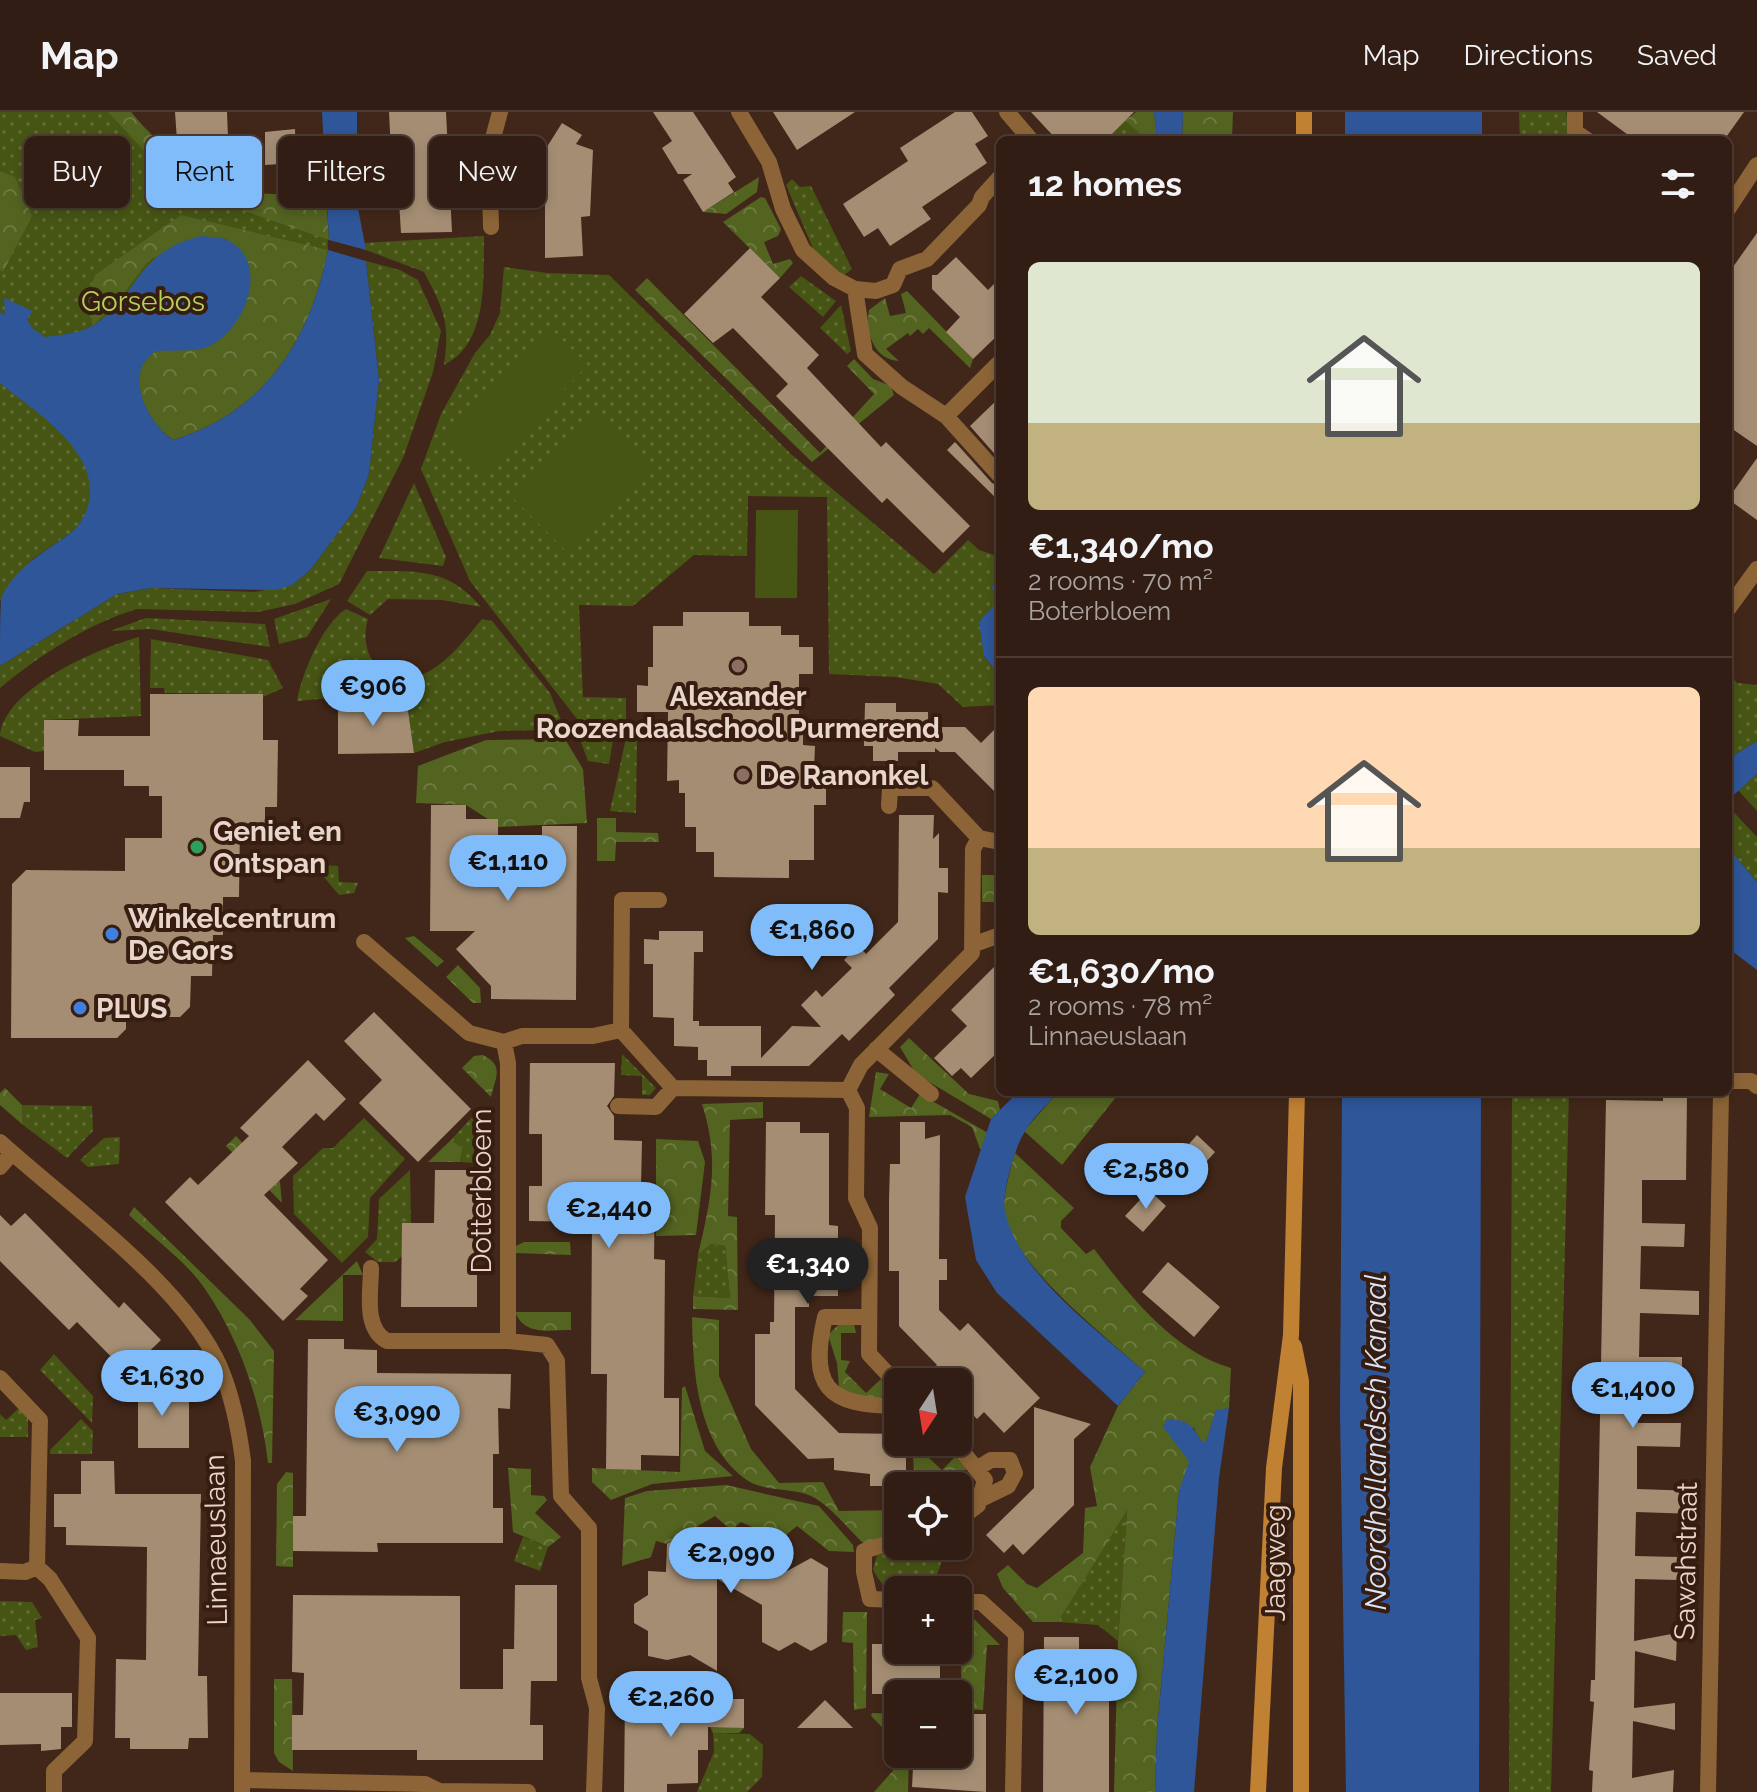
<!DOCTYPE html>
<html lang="en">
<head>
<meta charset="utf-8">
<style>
	:root { --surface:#311d13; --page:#39261c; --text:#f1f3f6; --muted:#a8a2a0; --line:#4c3b33; --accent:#81bcfa }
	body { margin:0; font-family:Raleway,sans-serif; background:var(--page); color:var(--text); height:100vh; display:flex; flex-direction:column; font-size:30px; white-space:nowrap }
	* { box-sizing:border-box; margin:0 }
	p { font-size:26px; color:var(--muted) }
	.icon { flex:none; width:44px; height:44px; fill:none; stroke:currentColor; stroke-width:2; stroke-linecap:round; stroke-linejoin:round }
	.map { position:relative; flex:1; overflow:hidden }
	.details { position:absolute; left:996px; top:24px; width:736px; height:960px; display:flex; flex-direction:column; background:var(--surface); border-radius:12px; box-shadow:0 4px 12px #0003,0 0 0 2px var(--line) }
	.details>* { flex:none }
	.top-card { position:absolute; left:24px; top:24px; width:760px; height:72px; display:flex; gap:16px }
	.needle { width:52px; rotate:192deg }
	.buttons { position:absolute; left:884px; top:1256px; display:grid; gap:16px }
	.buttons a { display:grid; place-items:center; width:88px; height:88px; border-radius:12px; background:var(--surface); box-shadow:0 4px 12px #0003,0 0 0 2px var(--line); font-size:40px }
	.price { position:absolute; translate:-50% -68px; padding:0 18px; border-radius:28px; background:var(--accent); color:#111; font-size:26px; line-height:52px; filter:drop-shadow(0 2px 4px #0008) }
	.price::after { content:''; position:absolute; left:50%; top:48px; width:24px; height:18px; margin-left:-12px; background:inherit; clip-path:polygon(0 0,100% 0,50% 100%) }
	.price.on { background:#222; color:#fff }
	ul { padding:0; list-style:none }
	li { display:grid; align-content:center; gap:16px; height:424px; padding:0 32px }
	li+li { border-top:2px solid var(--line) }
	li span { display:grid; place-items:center; height:248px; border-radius:12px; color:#555 }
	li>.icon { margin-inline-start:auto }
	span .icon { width:144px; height:144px; fill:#fffc; stroke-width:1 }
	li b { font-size:34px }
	h2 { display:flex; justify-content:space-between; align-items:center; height:96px; padding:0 32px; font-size:34px }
	.pill { padding:0 28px; border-radius:12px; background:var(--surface); box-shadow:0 4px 12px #0003,0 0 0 2px var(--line); font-size:28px; line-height:72px }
	.pill.on { background:var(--accent); color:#111 }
	header { display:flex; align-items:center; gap:48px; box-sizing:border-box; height:112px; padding:0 40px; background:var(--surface); border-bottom:2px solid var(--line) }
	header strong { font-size:38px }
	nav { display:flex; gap:44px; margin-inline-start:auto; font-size:28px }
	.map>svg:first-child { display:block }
</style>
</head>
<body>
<header>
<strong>Map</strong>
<nav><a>Map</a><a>Directions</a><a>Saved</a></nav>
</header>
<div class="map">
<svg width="1757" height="1680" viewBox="0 0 1757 1680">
	<defs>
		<pattern id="grass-dots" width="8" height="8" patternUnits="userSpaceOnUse" patternTransform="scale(2)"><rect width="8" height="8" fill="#465514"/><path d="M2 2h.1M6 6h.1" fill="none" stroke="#616d35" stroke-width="1.8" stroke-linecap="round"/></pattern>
		<pattern id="forest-crowns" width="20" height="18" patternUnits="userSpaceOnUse" patternTransform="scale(2)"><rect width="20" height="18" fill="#536320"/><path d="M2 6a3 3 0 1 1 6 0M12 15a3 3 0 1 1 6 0" fill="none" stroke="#6c793f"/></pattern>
	</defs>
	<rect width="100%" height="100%" fill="#412719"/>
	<path fill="url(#grass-dots)" d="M0,0H131C153,29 209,74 246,80C271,84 300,81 326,81L328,138L75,418L33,447L0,489Z
		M1519,0H1566L1570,20L1576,28H1520Z
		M1125,9L1148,28H1106Z
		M792,67L800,75L811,74L852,157L843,164L830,155L831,152L815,141L786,73Z
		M484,124C483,166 489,231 444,253C450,210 444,198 424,160L366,138L363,131Z
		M366,149L400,158L418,168L441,219L433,260L403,346L339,472L295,492L258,500L137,497C87,512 40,543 0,576V554L117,482L151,476L255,480L294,472L311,457L356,396L369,362L379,268Z
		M504,155L547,161L609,163L792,343L934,462L968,428L979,438L1000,445V472L991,474L998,489L984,544L1000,564V593L963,595L938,572L896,565L829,562L827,385L748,384L747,444L694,443L633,494L579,493L583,585L626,586V616H584L470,469L421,357L441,302L475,241L490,223L500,201Z
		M801,164L836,189L823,205L789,175Z
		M841,193L851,239L847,242L820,216Z
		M414,371L446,445L443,454L379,446Z
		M367,459C415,459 448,455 481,495L442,488L388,487L370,503L347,489Z
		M331,487L307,525L279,532L274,507Z
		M346,497L368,507C356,547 389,581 428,560C450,548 466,526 482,507L492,509L550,581L565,618L499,619L445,630L414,641L407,591L388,594L363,583L297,589C301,563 323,511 346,497Z
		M146,506L265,512L270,535L151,517L110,519Z
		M139,525L141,604L44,608V639L35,640L0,624C4,576 99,536 139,525Z
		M151,527L268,548L283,576L263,585V582L165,581L164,576H150Z
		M1728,561L1737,571L1757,573V629L1728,647Z
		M626,626H637L636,701L610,699Z
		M599,627L613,628L609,652L588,649L581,630Z
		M1757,662V699L1738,678Z
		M1728,694L1757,725V770L1728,736Z
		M323,753L338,754L339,770L358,771L354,781L339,783L323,764Z
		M622,942L656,976L650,983H642V964L621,963Z
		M1512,980H1569L1551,1680H1509Z
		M22,993L92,994L93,1019L67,1046L23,1013Z
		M474,1003V1051L460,1050L461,1036L451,1028Z
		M364,1006L405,1047L370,1086L368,1125L342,1151L294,1102L293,1064L323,1036H333Z
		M120,1025L119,1052L88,1055L80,1048L104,1026Z
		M410,1058L411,1111L402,1112V1144L395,1150H378L365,1140L377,1127L379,1087Z
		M711,1132L725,1134L730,1186L693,1184L698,1143Z
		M54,1242L93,1284L92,1311L40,1258Z
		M19,1296L28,1306V1325H0V1302L6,1308Z
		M81,1307L93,1319L92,1342H50V1338Z
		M1127,1396L1118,1529L1098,1513L1058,1510Z
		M960,1421L959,1443L942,1448L937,1463H900L899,1478C885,1480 880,1469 873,1458L877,1443L898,1434H958Z
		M523,1425L548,1435L540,1459L514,1449Z
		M0,1489L32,1490L42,1506L35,1508L38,1535L26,1538L16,1523L0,1524Z
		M713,1621L750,1622L763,1633L762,1665L747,1680H697L714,1640Z"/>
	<path fill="url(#forest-crowns)" d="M108,0H131C153,29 209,74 246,80C271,84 300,81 326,81L329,128L180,77Z
		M1136,0H1154L1157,28H1148L1125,9Z
		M1183,0H1233L1232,28H1182Z
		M0,59L15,65L32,104L3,160L0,158Z
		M759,65L757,80L726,102L703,100Z
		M761,85L765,86L781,117L778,124L764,130L773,152L790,147L793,151L780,166L723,110Z
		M181,103L328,138C310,229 265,300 173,328C153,313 132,281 142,254C144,250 151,243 155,239L204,236L242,140L226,127L202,124L149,148L115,193L92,214L90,179L95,163Z
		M647,166L820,341L874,282L847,254L854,247L873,267L891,274L894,283L812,350L635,178Z
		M907,179L973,247L970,256L929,216L923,222L918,217L910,224L908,221L886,237L899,249C874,248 865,220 869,198L885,186L890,204L906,201L901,182Z
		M565,627L583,657L587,711L498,715V707H488L466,693L416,691L418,654L486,628Z
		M597,706H616V720L658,721L659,730H616L615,749H597Z
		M982,763H1000V790H982Z
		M414,824L444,849L437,855L405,826Z
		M458,853L480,876L481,891H473L446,865Z
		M909,926L969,982L998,989L1000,998L991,1007L916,962L900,935Z
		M483,943C505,954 495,966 491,985L462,956L474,944Z
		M876,960L889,962L880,977L911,996L920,982L1016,1037L1015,1041L1074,1096L1061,1109V1116L1086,1142L1094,1137C1129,1183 1174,1240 1231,1256L1229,1296L1216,1299L1206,1330L1202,1331L1193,1315L1188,1360L1179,1379L1157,1618L1155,1680H1114L1118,1529L1127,1398L1058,1510H1033L1003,1476L997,1462L1008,1453L1027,1472L1037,1476L1083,1441L1085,1396L1097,1394L1090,1355L1118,1294L1145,1260C1108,1226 1004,1147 1004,1095C1004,1078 1011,1058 1014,1041L980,1037L972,1015L950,1003L869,1005Z
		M5,976L22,993L23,1013L0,993V981Z
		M1058,980H1120L1062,1053L1024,1019Z
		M763,990V1006L730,1008L728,1104L737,1105L738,1198L693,1197V1184L730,1186L725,1134L711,1132L698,1143C711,1087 720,1048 702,992Z
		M236,1024L280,1070L282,1091L226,1034Z
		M656,1027L698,1029L705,1050L696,1123L656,1124Z
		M451,1028L462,1036L460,1050H428Z
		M134,1095L250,1208L274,1239L272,1351H268C261,1290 240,1228 205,1177C186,1149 153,1126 129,1103Z
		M524,1130H570L571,1143L515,1141L516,1134Z
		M357,1149L363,1163H343V1209L295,1208Z
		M515,1200H571V1218C548,1218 525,1224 515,1200Z
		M692,1205L719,1208V1264L751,1337L779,1371L823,1370L839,1399L898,1398V1422L865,1433C849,1418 833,1397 815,1386C795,1374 764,1382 744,1366C697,1330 693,1259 692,1205Z
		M841,1210L854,1212L856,1221H841V1248L850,1249L845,1260L866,1281L881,1267L885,1278L880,1287L854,1286L839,1275L837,1251L828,1223Z
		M685,1274L705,1339L733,1364L652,1372L611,1388L592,1370V1356L680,1360L682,1276Z
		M912,1330H919L916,1334L942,1358L956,1344L967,1358L948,1359V1374H915Z
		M508,1356L531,1357V1383L544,1384L547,1388L535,1401L561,1425L548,1435L513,1420Z
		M286,1360L293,1361V1455L276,1454L277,1372Z
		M726,1373L819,1394L853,1433L854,1440L829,1439L797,1414L780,1428L741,1410L731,1418L715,1404L667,1432L656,1429L651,1445L622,1454L625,1386L647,1379Z
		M843,1500H867L866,1596L854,1598L853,1531L842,1530Z
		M960,1501L969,1502L1000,1533H987L983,1598L962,1597Z
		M274,1567H292L293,1659L279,1650L274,1641Z
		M623,1575L710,1576L729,1595L730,1615L744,1616L739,1621H713L698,1587H625Z
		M872,1601L898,1602V1631L871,1604Z
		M898,1632V1642H909L908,1680H874L898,1653L888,1643Z"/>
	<path fill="#465514" d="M549,215L588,253L483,361L444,322Z
		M593,302L649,357L568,441L511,384Z
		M756,398H798L797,486H755Z"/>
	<path fill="#2f5699" d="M322,0H357V91L366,138L329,128Z
		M1154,0H1183L1182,28H1157Z
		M1345,0H1482V28H1345Z
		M202,124C209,125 220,125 227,128C273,149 244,224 204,236C190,240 170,238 155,239C151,243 144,250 142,254C132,281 153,314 173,328C265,300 310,229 328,138L366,149L379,268L369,362L356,396L311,457L294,472L276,478L151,476L117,482L0,554C0,535 0,504 1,487C14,455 47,439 72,420C80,413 85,403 88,394C103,340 35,300 0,271V200L5,203L4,186L33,199L27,207L32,216L45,225C61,223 81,221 94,213C141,182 135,139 202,124Z
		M1000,472V564L984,544L979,510L998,489L991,474Z
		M1757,629V662L1728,688V647Z
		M1728,736L1757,770V858L1728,836Z
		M1018,980H1058C1046,994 1031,1007 1023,1023C1014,1038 1001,1084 1005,1100C1020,1164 1098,1218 1145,1260L1118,1294L997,1181L976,1148L965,1085L991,1007Z
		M1342,980H1481L1479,1680H1346L1340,1299Z
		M1229,1296L1219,1366L1194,1680H1155L1157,1618L1179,1379L1189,1349L1163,1315L1167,1307C1187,1307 1192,1313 1202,1330H1206L1216,1298Z"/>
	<path fill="#a48d73" d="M175,0H227L228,26L177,28Z
		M389,0H446L452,120L401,121L399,89H411L408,39L391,40Z
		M653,0H693L736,65L728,71L734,80L703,100L683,68L692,62H678L662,36L672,29Z
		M773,0H855L797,38Z
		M955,0H972L988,24L975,32L987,51L922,95L931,107L890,134L878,116L864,125L843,92L908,49L900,36Z
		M1031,0H1134L1106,28H1057Z
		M1597,0H1744L1724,28H1635Z
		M562,11L582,23L576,32L593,38L590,104L581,105L583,144L545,146V38Z
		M295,17L296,51L265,53V20Z
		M1757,121V334L1728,314V162Z
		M750,136L780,166L761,185L819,243L807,256L881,335L886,330L970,414L943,441L887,386L882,391L776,284L788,272L733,216L713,231L684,202Z
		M956,145L988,178L1000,166V221L973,247L946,220L960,205L932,177V163H937Z
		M1000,285V348L970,314Z
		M955,330L992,371L1000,375V390L947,338Z
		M1757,346V408L1728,387Z
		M683,500H749V514H781V523H799V535H813V562H799V620H803V633L815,634L814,659H826V693H814V748H789V766L714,765V740H696V715H685V681H679V668L667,669L668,600H637V573L648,574V555H653V514H683Z
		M150,582H263V628H278L277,695H265V713L240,712L239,785H223V823H213L212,864H191L190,895L180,905H126V917L117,926H11L12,772L26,758L125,759V726H162V684H149V674H124V658H44V608H79L78,624H150Z
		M338,583H363V597L407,591L414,641L338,642Z
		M865,591H896V600H928V615H965L981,631L1000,612V685L955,640H940L935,636V640H898V649H873V634H864Z
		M0,655H30V690H24L20,706H0Z
		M431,693H466V707H498V728L542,727V714H577L576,888L491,887V874L456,837L475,819H430Z
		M899,703H934L933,727L939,721V756H948V781L938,780V827L889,876L895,883L849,929L842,922L809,954H731V964H707V948H698V935L674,934V906L653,905V852H644V827L659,828V819H703V840H694L693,909H699V914H761V946L792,914L821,915L801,893L816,878L822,885L852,856L844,848L858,833L866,842L898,810Z
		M1000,849V938L971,966L961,956L952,964L934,946L967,914L951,898Z
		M374,900L471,997L418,1050L359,991L382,968L344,929Z
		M308,948L346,987L324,1009L316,1001L282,1035L298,1051L264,1083L328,1148L300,1177L308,1184L283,1209L165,1090L190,1065L198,1073L249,1024L240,1016Z
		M530,951H615L614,984L607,994L614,1004V1028L642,1029L641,1075H655L654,1147L665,1148L664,1286H679V1344L641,1343V1358L606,1357L607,1262H591L592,1110L529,1109V1074H542V1022H529Z
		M1663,982L1687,983L1686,1068H1642V1111L1685,1112L1684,1135L1641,1134L1640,1177L1699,1179V1203L1640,1201L1639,1245H1682V1268H1638V1311H1681L1680,1335L1637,1334V1377L1696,1379V1402L1636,1400L1635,1444L1678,1445V1468L1635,1467L1634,1529L1677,1521L1676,1549L1635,1539L1634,1596L1675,1591V1618L1633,1609L1632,1666L1674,1658L1673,1680H1592L1593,1659L1589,1658L1594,1590L1590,1589L1591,1568H1595L1606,988L1663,989Z
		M766,1010H800V1021H829V1113L838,1114V1184H809V1195H795V1277L839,1321L898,1322V1330H906V1374H870V1362L834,1358V1346L808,1347L755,1293V1222H770V1210H774L775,1103H765Z
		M900,1010H925V1027L940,1023L939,1147H947V1168H939V1198L960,1219L968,1211L1040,1286L1004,1321L984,1300L977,1307L958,1288V1270H941L930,1260L937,1253L899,1214V1159H889V1087L890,1052H900Z
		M1197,1023L1215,1040L1199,1058L1180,1042Z
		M435,1058H477V1195H401L402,1111H434Z
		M1149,1078L1166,1094L1143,1120L1125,1104Z
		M25,1101L119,1196L124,1190L161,1228L127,1261L77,1210L69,1218L0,1149V1103L11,1114Z
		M1168,1150L1220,1195L1194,1225L1142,1180Z
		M308,1227H344V1237L377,1238V1261L511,1262L510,1297L498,1296L499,1342H493V1396H503V1431H377L378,1440L293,1439V1404H306Z
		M138,1272H171V1284H189V1336H138Z
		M1034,1295L1091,1312L1074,1327V1393L1023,1443L1013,1432L1004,1441L986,1423L1034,1376Z
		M81,1349H114L115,1382H201L198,1564H207L208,1626H189L188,1637H130V1626H115L116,1547L146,1548L147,1435L66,1433V1415H54V1382H81Z
		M695,1416L715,1427L731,1418L747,1427L763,1418L780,1428V1463L811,1446L828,1456L827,1530L811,1539L795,1530L779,1539L762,1530V1493L717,1467V1559L690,1543L667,1548L648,1544V1519L634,1511V1492L648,1483V1459L666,1460L667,1432Z
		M515,1473H557V1569H531L530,1613H543V1648H417V1638H292V1603H303L304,1561L292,1560L293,1483L460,1484V1577H503V1537H514Z
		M1044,1525H1079V1537H1109V1680H1043Z
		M872,1532H895V1538H940V1582H872Z
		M0,1581H72V1615H61V1637L41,1639V1632L0,1633Z
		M625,1587H744V1616L708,1615V1638H698V1671L667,1672V1680H624Z
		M825,1588L853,1616H797Z
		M958,1602H986V1680L912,1675L913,1655L951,1656V1642H958Z"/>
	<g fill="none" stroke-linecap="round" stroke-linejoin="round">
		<path stroke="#8c6437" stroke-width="16" d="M739,0L769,50L783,97L803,138L834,166L855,177L865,242L902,275L946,304L1000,364
			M1007,0L1031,28
			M1575,0V20L1587,28
			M1728,97L1757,53
			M491,115L489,41L500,0
			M855,177L876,179L893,173L900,157L927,147L979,93L982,85L1000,65
			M946,304L1000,250
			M1728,497L1757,457
			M979,726L1000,730
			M659,788H622L621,918L673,976L848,978
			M364,830L469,921L504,930L522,924H593L621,918
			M972,833L1000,823
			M504,930L508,951V1229L547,1233L557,1249L561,1384L589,1416V1566L597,1596L594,1680
			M876,937L931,982
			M1728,969H1751L1757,974
			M848,978L861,953L972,841L973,737L979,726L932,676H890L889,694
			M848,978L857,996L856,1086L870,1116L869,1242L898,1273
			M618,994L656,995L673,976
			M0,1055L12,1041
			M371,1156C371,1180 363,1216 387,1229H508
			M867,1205H825C809,1274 826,1294 898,1294
			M0,1266L40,1308L37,1455L50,1467L88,1526L85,1629L54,1659V1680
			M955,1330L985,1368L978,1393L958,1408
			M978,1356L991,1348H1010L1015,1361L1008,1374L981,1387
			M898,1428L864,1439V1460L870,1487L898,1488
			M0,1459L25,1460L37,1455
			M958,1490H981L1016,1522L1013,1680
			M242,1668L425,1672L439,1679L528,1680
			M1708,1680L1721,980"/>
		<path stroke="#8c6437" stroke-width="16" d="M0,1030C67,1091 183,1172 220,1255C233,1286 239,1317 243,1349L242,1680"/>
		<path stroke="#c08133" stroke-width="16" d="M1304,28V0
			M1294,1234L1301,1269V1680
			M1258,1680L1274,1356L1291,1223L1297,980"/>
	</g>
	<g fill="#8d6e63" stroke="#361d0f" stroke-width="3">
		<circle cx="738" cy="554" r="8"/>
		<circle cx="743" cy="663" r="8"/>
	</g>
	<circle fill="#2e9e5b" stroke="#361d0f" stroke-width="3" cx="197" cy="735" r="8"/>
	<g fill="#3f7fe0" stroke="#361d0f" stroke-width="3">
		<circle cx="112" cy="822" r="8"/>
		<circle cx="80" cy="896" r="8"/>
	</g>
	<g text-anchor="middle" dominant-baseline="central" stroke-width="8" stroke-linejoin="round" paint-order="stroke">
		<g font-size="28" fill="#b3d05c" stroke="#361d0f">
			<text x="143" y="189">Gorsebos</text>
		</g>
		<g font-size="28" font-weight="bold" fill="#e8d6cd" stroke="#361d0f" text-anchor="start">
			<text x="738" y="584" text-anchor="middle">Alexander<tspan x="738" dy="32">Roozendaalschool Purmerend</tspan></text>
			<text x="759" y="663">De Ranonkel</text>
			<text x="213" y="719">Geniet en<tspan x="213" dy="32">Ontspan</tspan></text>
			<text x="128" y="806">Winkelcentrum<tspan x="128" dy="32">De Gors</tspan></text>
			<text x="96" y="896">PLUS</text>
		</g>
		<g font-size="28" fill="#e8d6cd" stroke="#361d0f">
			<text transform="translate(481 1079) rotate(-90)">Dotterbloem</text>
			<text transform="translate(216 1428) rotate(-91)">Linnaeuslaan</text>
			<text transform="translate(1686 1449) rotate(-89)">Sawahstraat</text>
			<text transform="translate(1275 1451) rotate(-90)">Jaagweg</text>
		</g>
		<g font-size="30" font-style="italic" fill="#d9e5f9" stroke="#361d0f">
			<text transform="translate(1375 1330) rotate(-90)">Noordhollandsch Kanaal</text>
		</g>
	</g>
</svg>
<div class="buttons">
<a><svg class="needle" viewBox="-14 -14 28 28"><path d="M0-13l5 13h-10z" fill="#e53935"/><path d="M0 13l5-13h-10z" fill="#a8a2a0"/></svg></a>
<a><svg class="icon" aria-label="locate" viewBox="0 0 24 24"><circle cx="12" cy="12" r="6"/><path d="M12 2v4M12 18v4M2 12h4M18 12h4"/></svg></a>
<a>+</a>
<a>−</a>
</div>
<b class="price" style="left:373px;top:616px">€906</b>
<b class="price" style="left:508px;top:791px">€1,110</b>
<b class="price" style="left:812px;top:860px">€1,860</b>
<b class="price" style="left:1146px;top:1099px">€2,580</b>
<b class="price" style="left:609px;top:1138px">€2,440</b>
<b class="price on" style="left:808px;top:1194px">€1,340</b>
<b class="price" style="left:162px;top:1306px">€1,630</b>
<b class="price" style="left:1633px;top:1318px">€1,400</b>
<b class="price" style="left:397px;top:1342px">€3,090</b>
<b class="price" style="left:731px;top:1483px">€2,090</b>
<b class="price" style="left:1076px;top:1605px">€2,100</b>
<b class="price" style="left:671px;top:1627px">€2,260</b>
<div class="top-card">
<a class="pill">Buy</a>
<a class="pill on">Rent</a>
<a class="pill">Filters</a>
<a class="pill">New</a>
</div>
<section class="details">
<h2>12 homes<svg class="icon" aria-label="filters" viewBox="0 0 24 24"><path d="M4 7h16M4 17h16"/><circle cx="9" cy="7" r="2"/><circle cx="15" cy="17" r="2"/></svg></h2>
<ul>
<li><span style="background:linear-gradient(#dfe7d0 65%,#c2b280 0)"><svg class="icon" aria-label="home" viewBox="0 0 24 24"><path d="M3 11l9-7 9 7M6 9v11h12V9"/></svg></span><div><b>€1,340/mo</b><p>2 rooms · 70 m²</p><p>Boterbloem</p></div></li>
<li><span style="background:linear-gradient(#ffd9b3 65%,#c2b280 0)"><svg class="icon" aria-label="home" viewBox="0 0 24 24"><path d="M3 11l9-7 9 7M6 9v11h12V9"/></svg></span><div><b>€1,630/mo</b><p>2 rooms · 78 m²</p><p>Linnaeuslaan</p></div></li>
</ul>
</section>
</div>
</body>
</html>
